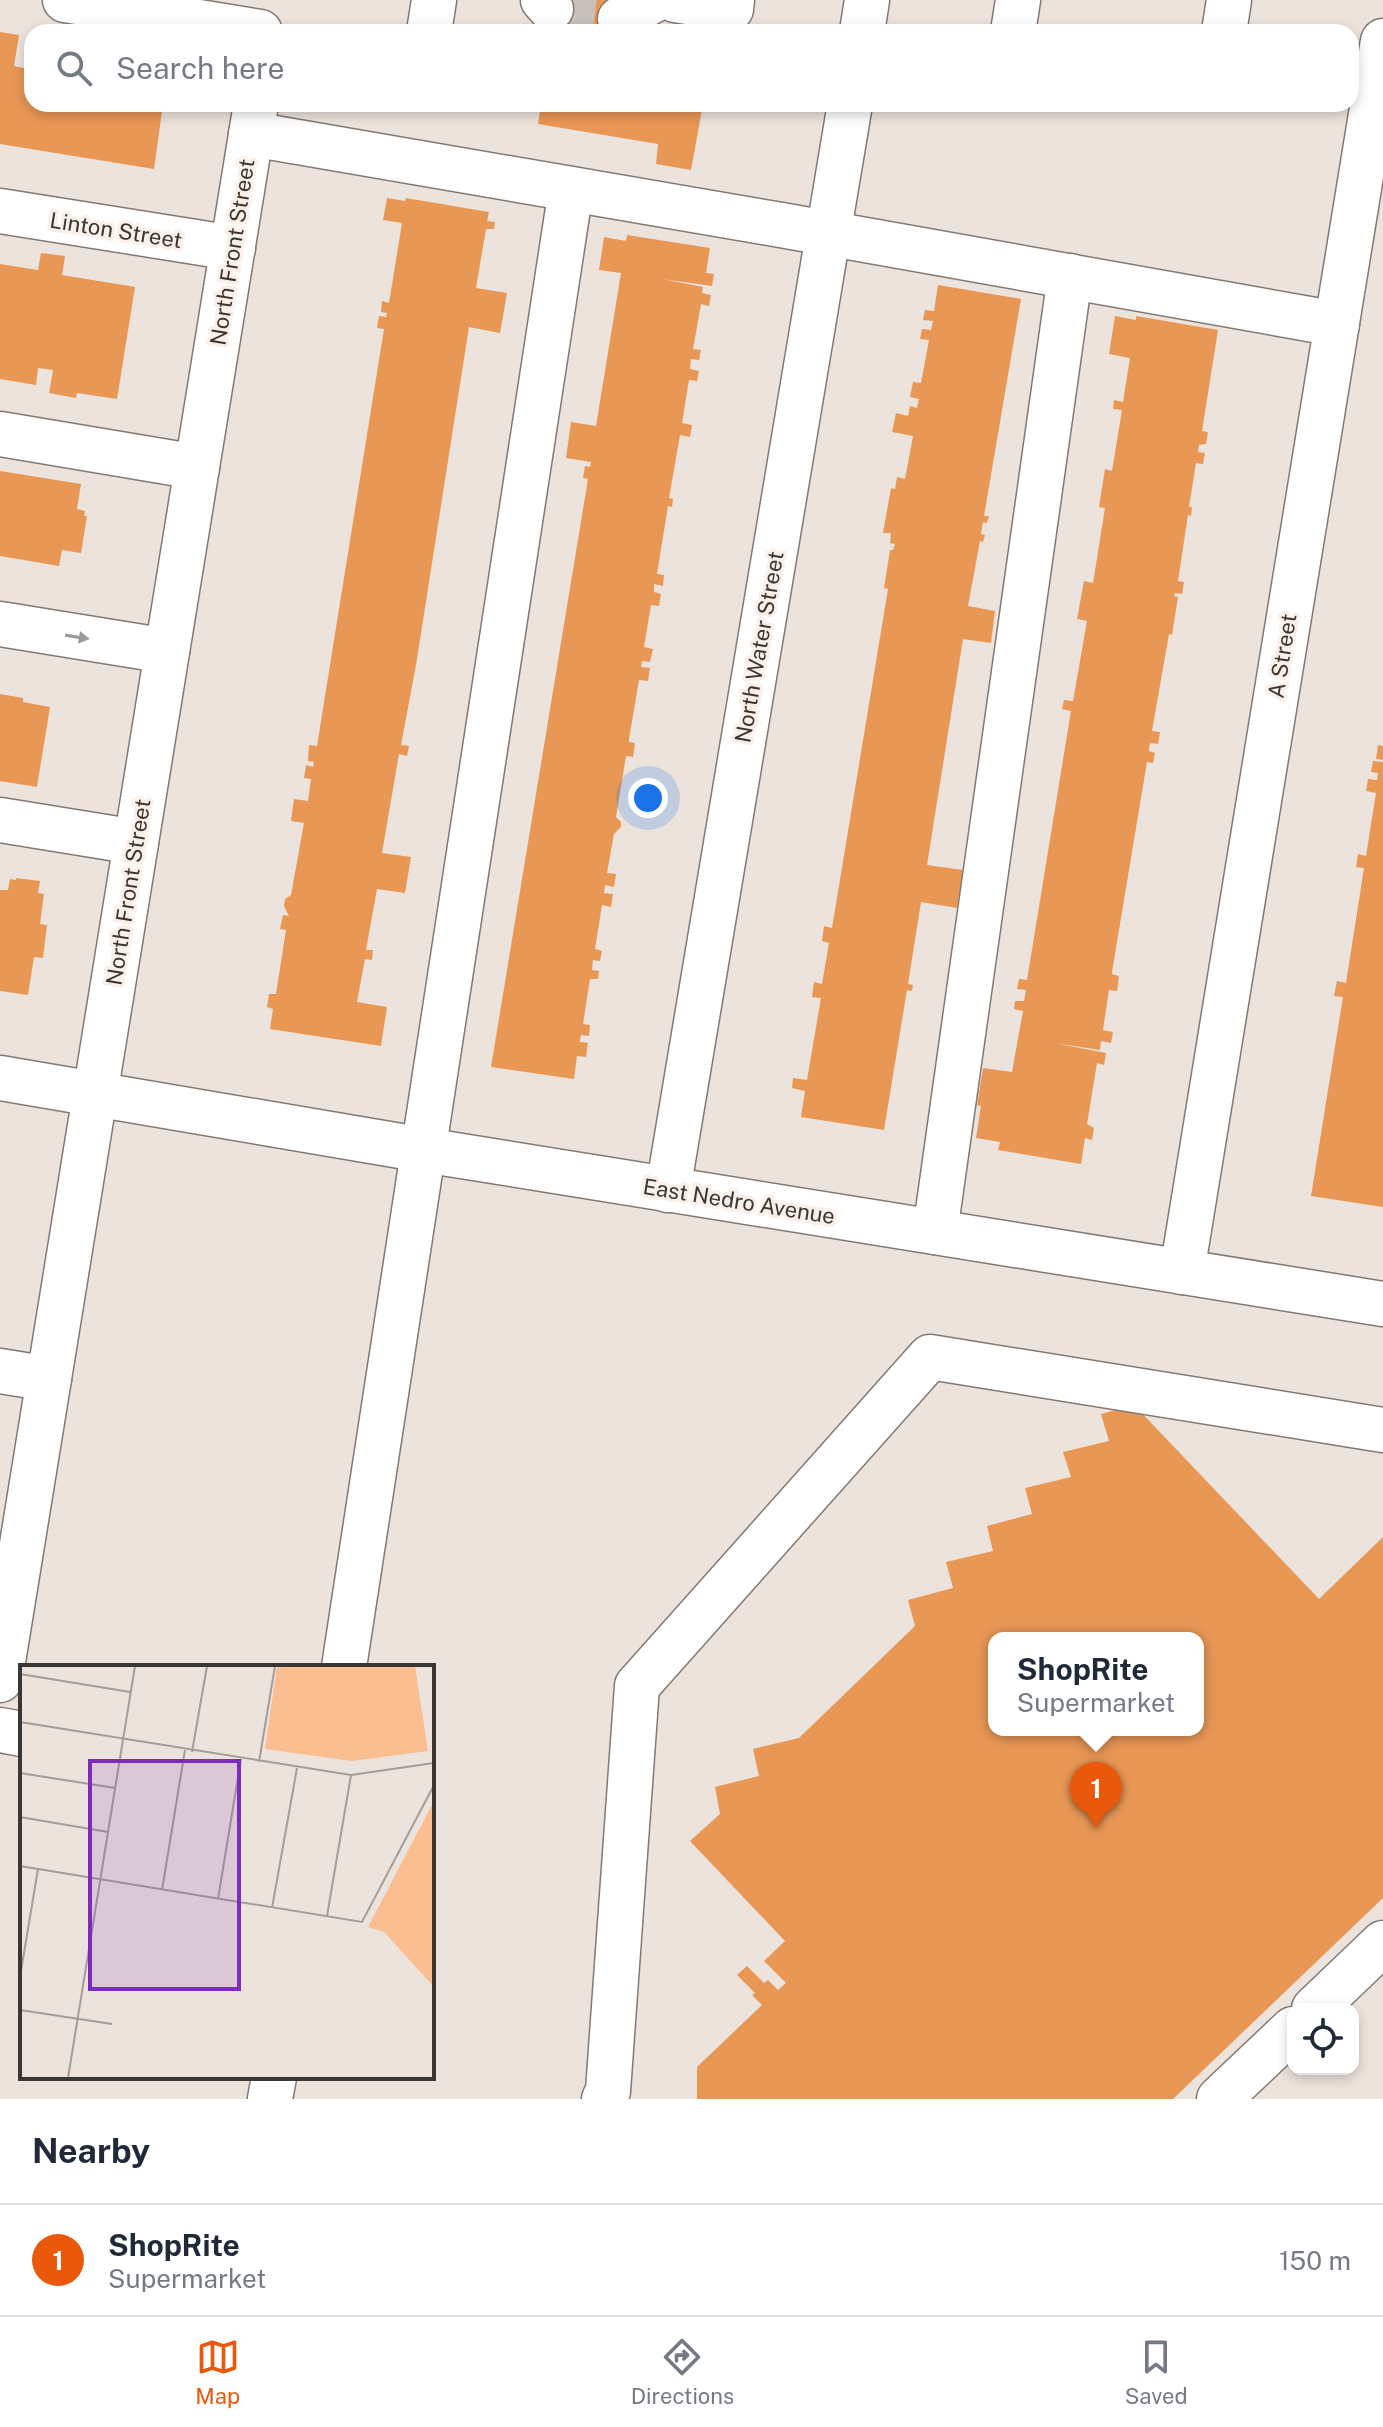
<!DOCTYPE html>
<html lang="en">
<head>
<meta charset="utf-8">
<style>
	:root { --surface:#fff; --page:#f2f2f3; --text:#1f2937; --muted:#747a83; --line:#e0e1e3; --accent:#ea580c }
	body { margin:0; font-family:"Public Sans",sans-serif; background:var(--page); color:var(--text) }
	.controls { position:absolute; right:24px; bottom:24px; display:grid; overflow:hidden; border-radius:16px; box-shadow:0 4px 12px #0003 }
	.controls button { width:72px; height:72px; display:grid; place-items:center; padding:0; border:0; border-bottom:2px solid var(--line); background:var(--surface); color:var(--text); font:40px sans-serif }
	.you { position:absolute; left:648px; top:798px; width:28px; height:28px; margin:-20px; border:6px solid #fff; border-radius:50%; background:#1a73e8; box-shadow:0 0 0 12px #1a73e833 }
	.badge { display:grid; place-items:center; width:52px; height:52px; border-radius:50%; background:var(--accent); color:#fff; font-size:26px; font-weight:700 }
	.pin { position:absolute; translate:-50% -66px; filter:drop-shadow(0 2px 4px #0008) }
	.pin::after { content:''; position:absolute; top:42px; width:28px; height:24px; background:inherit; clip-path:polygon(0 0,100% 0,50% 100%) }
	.popup { position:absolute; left:988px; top:1632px; width:216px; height:104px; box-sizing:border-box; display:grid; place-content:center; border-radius:16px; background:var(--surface); filter:drop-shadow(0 2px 6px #0005); font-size:26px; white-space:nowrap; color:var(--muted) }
	.popup b { font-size:30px; color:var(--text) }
	.popup::after { content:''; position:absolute; left:50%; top:100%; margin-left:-16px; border:16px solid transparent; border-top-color:var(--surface) }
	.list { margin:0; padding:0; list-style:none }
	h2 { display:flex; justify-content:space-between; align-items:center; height:104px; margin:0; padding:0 32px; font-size:34px }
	h2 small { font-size:26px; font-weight:400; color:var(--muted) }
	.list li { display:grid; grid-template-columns:52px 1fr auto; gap:24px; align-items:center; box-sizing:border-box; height:112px; padding:0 32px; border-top:2px solid var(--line) }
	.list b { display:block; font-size:30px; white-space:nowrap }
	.list p { margin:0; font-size:26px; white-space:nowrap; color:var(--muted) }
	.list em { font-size:26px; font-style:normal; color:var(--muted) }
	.icon { flex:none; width:44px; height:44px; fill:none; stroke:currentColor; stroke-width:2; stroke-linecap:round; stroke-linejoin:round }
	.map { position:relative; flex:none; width:1383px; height:2099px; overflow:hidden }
	.search { position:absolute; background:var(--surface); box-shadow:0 4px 12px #0003; left:24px; right:24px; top:24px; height:88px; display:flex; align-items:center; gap:20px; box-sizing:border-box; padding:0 28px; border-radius:24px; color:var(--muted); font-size:30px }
	.sheet { height:216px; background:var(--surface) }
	nav { display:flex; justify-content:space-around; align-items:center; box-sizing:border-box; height:112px; border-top:2px solid var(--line); background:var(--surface); font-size:22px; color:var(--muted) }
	nav a { display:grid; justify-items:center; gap:4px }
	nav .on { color:var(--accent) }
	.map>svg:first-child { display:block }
</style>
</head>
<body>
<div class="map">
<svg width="1383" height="2099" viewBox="0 0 1383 2099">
	<rect width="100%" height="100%" fill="#ece3dc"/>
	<g fill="#e99755" fill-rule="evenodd">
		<path d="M 552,0 L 625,0 L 617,32 L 550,32 Z"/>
		<path d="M 0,32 L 19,35 L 14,66 L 29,69 L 32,62 L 32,104 L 163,104 L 154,169 L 0,144 Z"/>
		<path d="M 541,104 L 703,104 L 691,170 L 656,164 L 658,144 L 538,124 Z"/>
		<path d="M 387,198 L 405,201 L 406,198 L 489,212 L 487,221 L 495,222 L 494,229 L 486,229 L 476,288 L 507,293 L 500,333 L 469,327 L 416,665 L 401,745 L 409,746 L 407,756 L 399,754 L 382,853 L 411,857 L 405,893 L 377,889 L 366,950 L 373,950 L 372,960 L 365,959 L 357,1002 L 387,1007 L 381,1046 L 270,1029 L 273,1009 L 267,1007 L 269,994 L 276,994 L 286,930 L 280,929 L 283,915 L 289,916 L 284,906 L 285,899 L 291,895 L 304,823 L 291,821 L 294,799 L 308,801 L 311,779 L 304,778 L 306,765 L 313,767 L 314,762 L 308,761 L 309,745 L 317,746 L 384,329 L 377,328 L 379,316 L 386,317 L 387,313 L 381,312 L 382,301 L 389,303 L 402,223 L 383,220 Z"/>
		<path d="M 627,235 L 710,248 L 706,273 L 714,274 L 712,286 L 662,279 L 703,287 L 702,293 L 711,295 L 709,306 L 701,304 L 693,349 L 701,350 L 699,360 L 691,359 L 690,369 L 699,371 L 697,381 L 689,380 L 682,423 L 692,425 L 690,437 L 680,435 L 669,498 L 673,499 L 672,507 L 668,506 L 657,574 L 664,575 L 663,586 L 654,584 L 654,592 L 661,594 L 659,606 L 651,605 L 644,647 L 653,649 L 650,662 L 642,661 L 641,667 L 650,668 L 648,681 L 639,680 L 629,739 L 629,742 L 635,743 L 633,757 L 626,756 L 616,817 L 621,822 L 621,827 L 614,834 L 607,873 L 616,874 L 614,887 L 605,885 L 604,893 L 613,894 L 611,907 L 602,905 L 595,949 L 602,951 L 600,961 L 593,960 L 592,970 L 599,971 L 598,979 L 590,979 L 583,1024 L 590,1025 L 589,1036 L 581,1035 L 580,1040 L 580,1042 L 588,1043 L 586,1057 L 577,1056 L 574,1079 L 491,1067 L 588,479 L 583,478 L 585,466 L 590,467 L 591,462 L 566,458 L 571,422 L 596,426 L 621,273 L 599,270 L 604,237 L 626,241 Z"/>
		<path d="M 41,253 L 65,256 L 62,275 L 135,287 L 117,399 L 77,393 L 76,398 L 49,393 L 53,370 L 38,368 L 36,385 L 0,379 L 0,264 L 38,270 Z"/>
		<path d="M 938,285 L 1021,299 L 984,516 L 989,516 L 987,523 L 983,522 L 981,534 L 985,535 L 983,542 L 980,541 L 968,606 L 995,611 L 991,643 L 963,639 L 927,865 L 963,870 L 957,908 L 921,902 L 908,984 L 913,985 L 912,991 L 907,990 L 884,1130 L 801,1117 L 805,1091 L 792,1088 L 793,1078 L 807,1080 L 821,998 L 812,997 L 814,982 L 822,984 L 829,943 L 822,941 L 824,926 L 832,928 L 888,589 L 884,588 L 890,550 L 893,550 L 895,544 L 890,543 L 891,533 L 883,533 L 891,488 L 895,489 L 897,477 L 905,479 L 913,436 L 892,432 L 896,413 L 908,416 L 910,406 L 917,408 L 919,399 L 910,397 L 913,382 L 921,383 L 929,340 L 920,339 L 922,329 L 931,330 L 933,321 L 923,320 L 925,310 L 934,311 Z"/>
		<path d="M 1115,316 L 1136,320 L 1136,316 L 1218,330 L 1202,431 L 1208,432 L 1206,444 L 1199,445 L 1198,452 L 1205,453 L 1203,464 L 1196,463 L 1189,507 L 1192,507 L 1191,516 L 1188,515 L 1178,581 L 1184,582 L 1182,594 L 1175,593 L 1174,596 L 1178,597 L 1172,635 L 1169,634 L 1152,731 L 1160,732 L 1158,744 L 1150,743 L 1149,749 L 1149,751 L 1155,753 L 1153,763 L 1147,762 L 1112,972 L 1112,974 L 1119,976 L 1117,991 L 1109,990 L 1103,1030 L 1113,1032 L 1111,1043 L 1101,1041 L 1100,1050 L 1054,1043 L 1106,1053 L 1104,1065 L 1097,1063 L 1087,1124 L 1094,1128 L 1092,1140 L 1085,1138 L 1081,1164 L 998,1150 L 1000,1142 L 976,1138 L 981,1106 L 977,1105 L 983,1068 L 1012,1072 L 1023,1011 L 1014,1009 L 1015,1001 L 1024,1001 L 1026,990 L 1017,989 L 1019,979 L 1027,980 L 1071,711 L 1062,709 L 1064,700 L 1073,701 L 1087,621 L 1077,619 L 1084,581 L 1093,583 L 1105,508 L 1099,507 L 1105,469 L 1112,471 L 1122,410 L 1113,409 L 1114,400 L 1123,402 L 1130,358 L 1109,354 Z"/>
		<path d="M 0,471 L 81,484 L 77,509 L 85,511 L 84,516 L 87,516 L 81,553 L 62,550 L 59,566 L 0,556 Z"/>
		<path d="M 0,694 L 23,698 L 23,702 L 50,707 L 37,787 L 0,781 Z"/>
		<path d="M 1378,745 L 1383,746 L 1383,760 L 1376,759 Z"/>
		<path d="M 1373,761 L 1383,762 L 1383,1207 L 1311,1196 L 1343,997 L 1334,996 L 1337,981 L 1346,983 L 1364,868 L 1356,867 L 1358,854 L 1366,856 L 1376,793 L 1366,791 L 1368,779 L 1377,780 L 1378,773 L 1371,772 Z"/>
		<path d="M 16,878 L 40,881 L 38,893 L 44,894 L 40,924 L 47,925 L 43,958 L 34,957 L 28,995 L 0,991 L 0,890 L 8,890 L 10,879 L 16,880 Z"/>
		<path d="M 1134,1405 L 1319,1599 L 1383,1537 L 1383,1898 L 1173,2099 L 697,2099 L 697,2067 L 762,2005 L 752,1995 L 755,1993 L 737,1975 L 747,1966 L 764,1983 L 768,1980 L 778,1990 L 786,1983 L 764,1961 L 785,1941 L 690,1841 L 720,1814 L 715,1787 L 759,1776 L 753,1749 L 799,1738 L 915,1626 L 908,1600 L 953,1588 L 946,1562 L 993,1551 L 987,1526 L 1032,1514 L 1025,1488 L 1071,1477 L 1063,1452 L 1109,1441 L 1101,1414 ZM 994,1638 L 1198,1638 L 1198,1730 L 994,1730 Z"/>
	</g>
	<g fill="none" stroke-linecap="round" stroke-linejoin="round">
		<path stroke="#c8c0ba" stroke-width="44" stroke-dasharray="44 22" stroke-linecap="butt" d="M 551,9 L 620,19"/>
		<g stroke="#827973" stroke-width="47">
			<g id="minor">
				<path d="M 65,0 L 260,32"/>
				<path d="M 543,0 L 551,9"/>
				<path d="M 675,0 L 731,9 L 732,0"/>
				<path d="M 620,19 L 654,0"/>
				<path d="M 429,32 L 434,0"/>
				<path d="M 862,32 L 867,0"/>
				<path d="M 1013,32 L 1018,0"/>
				<path d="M 1224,32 L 1229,0"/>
				<path d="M 251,134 L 781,225 L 1337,324"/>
				<path d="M 0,211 L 233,248"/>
				<path d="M 0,434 L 197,467"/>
				<path d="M 0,624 L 167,651"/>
				<path d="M 0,820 L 136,842"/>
				<path d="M 0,1078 L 424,1150 L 1383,1304"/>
				<path d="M 668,1190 L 850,104"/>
				<path d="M 935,1232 L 1070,276"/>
				<path d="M 1182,1272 L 1383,41"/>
				<path d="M 0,1371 L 49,1379"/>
				<path d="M 344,1667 L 571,189"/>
				<path d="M 0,1680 L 256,104"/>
				<path d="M 0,1730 L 22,1734"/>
				<path d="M 1314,2009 L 1383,1943"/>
				<path d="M 270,2099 L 274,2077"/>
				<path d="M 604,2099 L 608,2091 L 637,1686 L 930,1357 L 1383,1430"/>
				<path d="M 1219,2099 L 1293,2029"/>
			</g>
		</g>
		<use href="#minor" stroke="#fff" stroke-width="44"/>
	</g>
	<defs><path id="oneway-solid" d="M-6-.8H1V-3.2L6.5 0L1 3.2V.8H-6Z" transform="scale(2)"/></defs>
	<use fill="#9c9a99" href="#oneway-solid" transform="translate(77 637) rotate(9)"/>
	<g text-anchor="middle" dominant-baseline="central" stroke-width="7" stroke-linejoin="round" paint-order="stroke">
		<g font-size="22" fill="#393633" stroke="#faf0e9">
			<text transform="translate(116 230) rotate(9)">Linton Street</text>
			<text transform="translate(232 252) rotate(-81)">North Front Street</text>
			<text transform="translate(759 647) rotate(-80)">North Water Street</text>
			<text transform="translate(1282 656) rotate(-81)">A Street</text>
			<text transform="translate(128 892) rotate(-81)">North Front Street</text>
			<text transform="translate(739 1201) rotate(9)">East Nedro Avenue</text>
		</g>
	</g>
	<g transform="translate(20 1665)">
		<rect width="414" height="414" fill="#ece3dc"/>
		<path d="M 257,1 L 395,1 L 408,86 L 332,96 L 245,84 ZM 414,136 L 414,322 L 364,267 L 348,262 Z" fill="#fbbe90"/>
		<path fill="none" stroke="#a49e98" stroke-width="2" d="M 0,9 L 110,27M 0,57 L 331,110 L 414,98M 172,87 L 187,1M 239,97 L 255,1M 0,108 L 95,123M 0,152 L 88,167M 0,201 L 342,257 L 414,120M 142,225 L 165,85M 198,234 L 221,94M 252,243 L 277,103M 307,251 L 331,110M 0,312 L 18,204M 0,345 L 92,359M 48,413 L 115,1"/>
		<path fill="#7b2cbf" fill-opacity="0.15" stroke="#7b2cbf" stroke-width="4" d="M 70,96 L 219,96 L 219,324 L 70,324 Z"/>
		<rect width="414" height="414" fill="none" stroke="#393633" stroke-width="4"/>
	</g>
</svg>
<div class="controls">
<button><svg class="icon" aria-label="locate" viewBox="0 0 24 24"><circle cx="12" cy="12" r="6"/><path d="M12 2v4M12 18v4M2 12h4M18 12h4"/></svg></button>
</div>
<div class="you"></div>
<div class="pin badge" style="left:1096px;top:1828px">1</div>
<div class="popup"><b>ShopRite</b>Supermarket</div>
<div class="search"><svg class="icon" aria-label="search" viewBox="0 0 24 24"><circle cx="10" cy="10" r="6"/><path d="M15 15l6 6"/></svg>Search here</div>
</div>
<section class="sheet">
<h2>Nearby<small></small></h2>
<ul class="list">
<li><span class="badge">1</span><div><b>ShopRite</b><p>Supermarket</p></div><em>150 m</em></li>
</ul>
</section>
<nav>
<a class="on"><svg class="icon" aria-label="map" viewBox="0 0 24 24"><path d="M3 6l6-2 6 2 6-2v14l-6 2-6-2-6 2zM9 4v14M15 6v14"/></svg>Map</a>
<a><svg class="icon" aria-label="directions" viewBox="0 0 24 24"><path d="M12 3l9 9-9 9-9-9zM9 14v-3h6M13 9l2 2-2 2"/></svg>Directions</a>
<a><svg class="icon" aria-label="saved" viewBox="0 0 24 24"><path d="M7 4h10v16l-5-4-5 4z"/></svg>Saved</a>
</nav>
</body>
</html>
